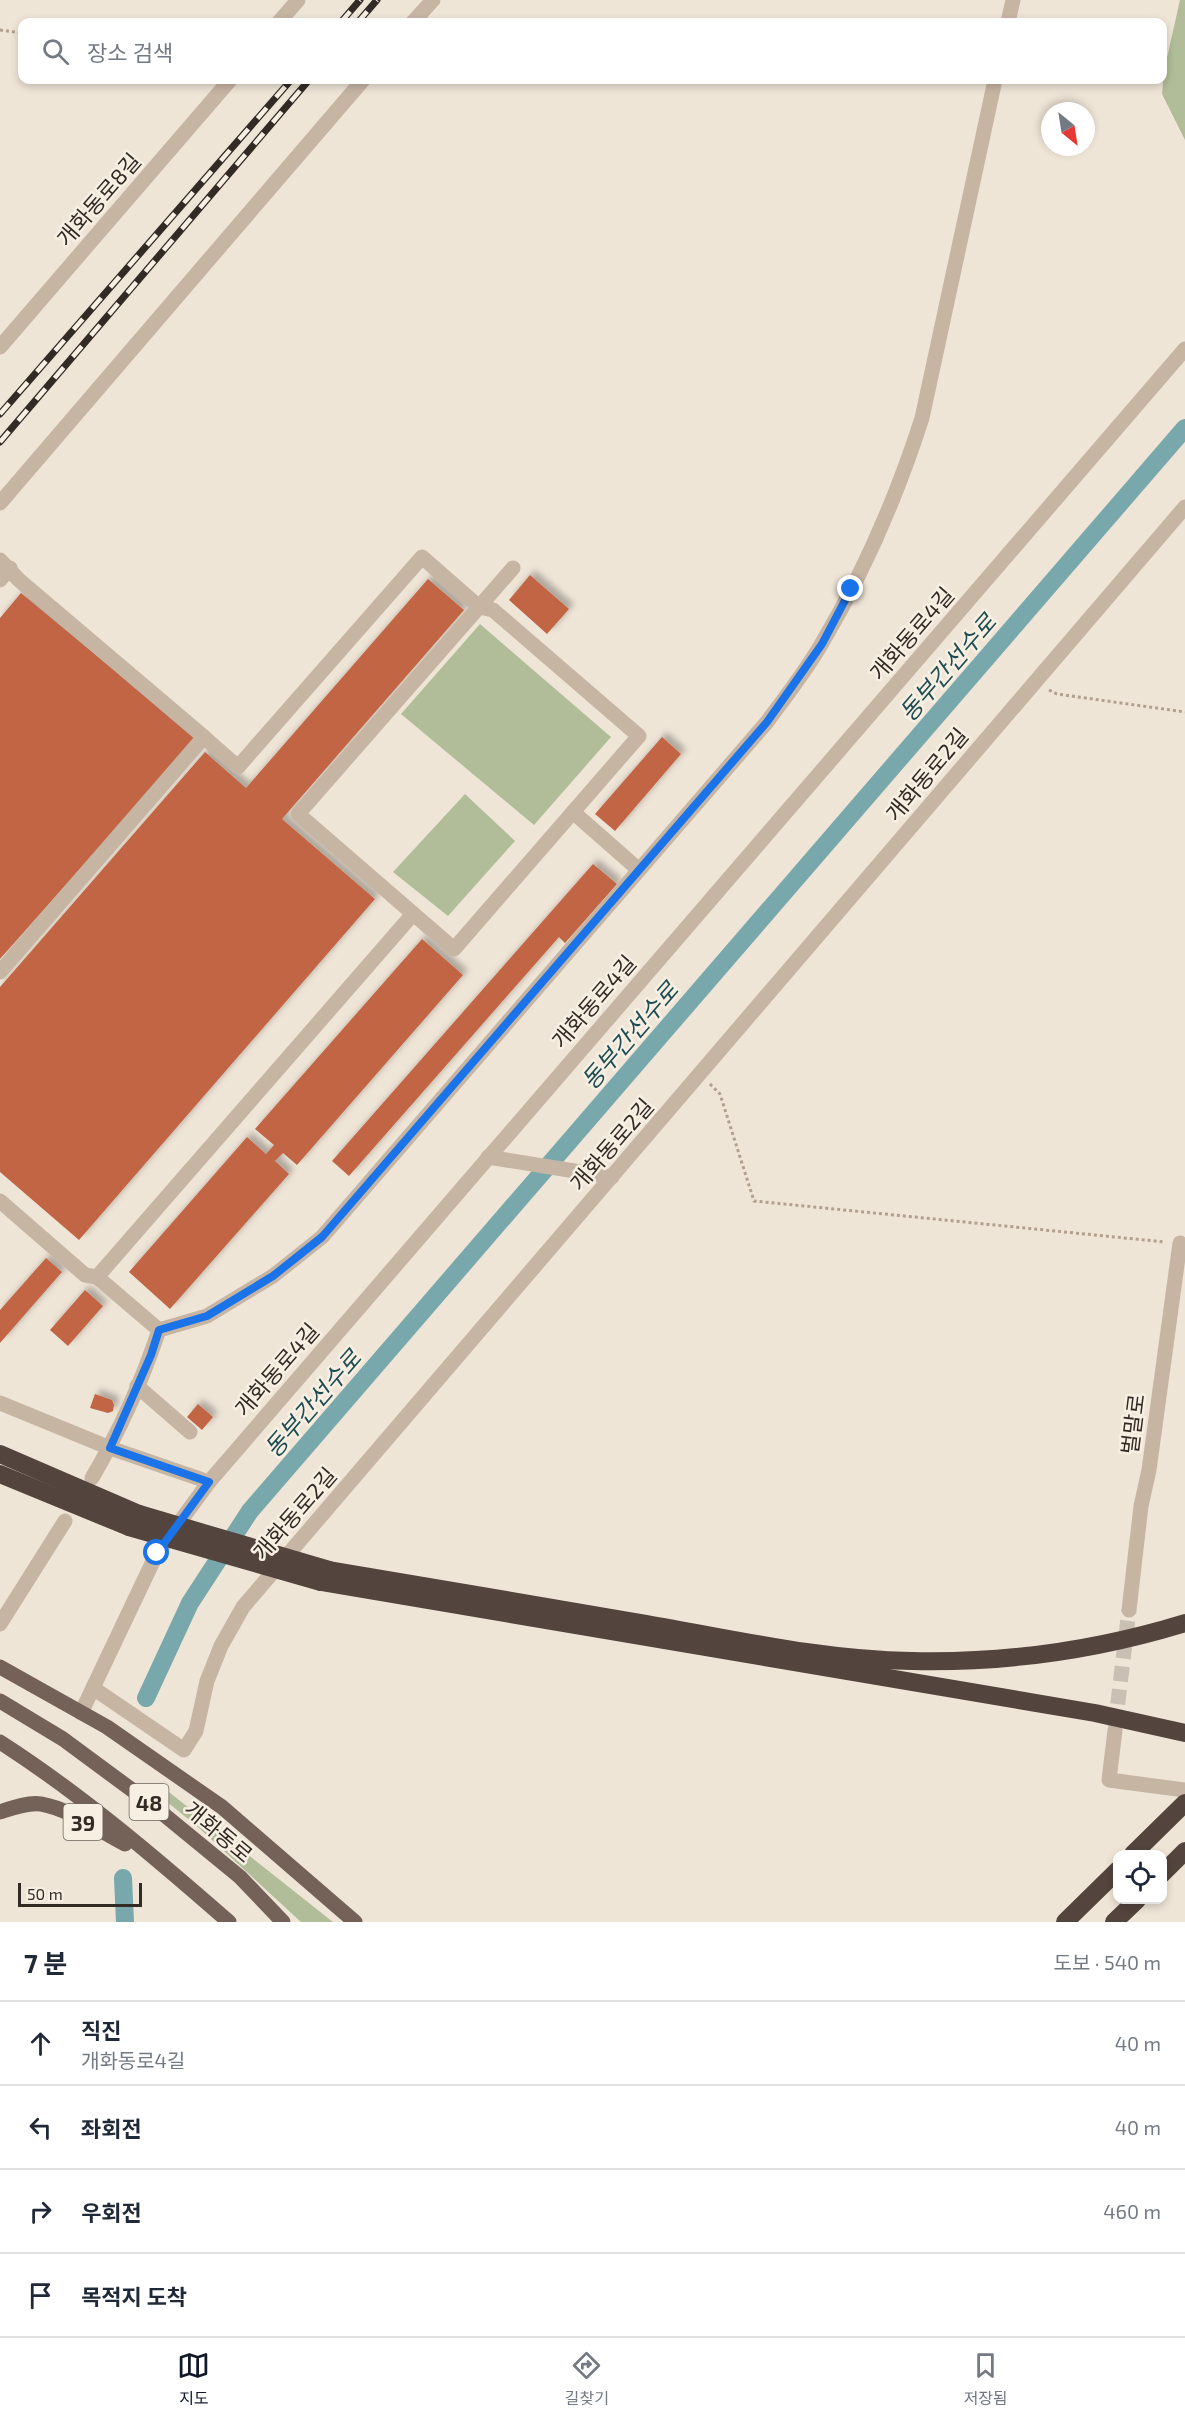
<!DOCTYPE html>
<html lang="ko">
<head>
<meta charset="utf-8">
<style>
	:root { --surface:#fff; --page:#f2f2f3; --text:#1f2937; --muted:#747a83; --line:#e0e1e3; --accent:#111827 }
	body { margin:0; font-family:"Exo 2","Noto Sans KR",sans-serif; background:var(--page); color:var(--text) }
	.controls { position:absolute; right:18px; bottom:18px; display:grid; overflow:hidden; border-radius:12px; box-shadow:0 3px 9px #0003 }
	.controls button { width:54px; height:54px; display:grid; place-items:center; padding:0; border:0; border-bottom:2px solid var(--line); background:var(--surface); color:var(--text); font:30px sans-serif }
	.compass { position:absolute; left:1041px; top:102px; width:54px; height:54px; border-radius:50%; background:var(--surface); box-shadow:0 3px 9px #0003; rotate:150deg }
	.scale { position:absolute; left:18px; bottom:15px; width:124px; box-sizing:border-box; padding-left:6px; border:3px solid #322a25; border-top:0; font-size:16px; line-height:21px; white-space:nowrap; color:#322a25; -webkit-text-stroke:4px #f8efe3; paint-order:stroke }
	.stop { position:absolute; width:18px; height:18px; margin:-14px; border:4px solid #1a73e8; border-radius:50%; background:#fff }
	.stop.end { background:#1a73e8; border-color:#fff; box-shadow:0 2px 6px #0008 }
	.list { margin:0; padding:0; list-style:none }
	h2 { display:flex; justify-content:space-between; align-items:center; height:78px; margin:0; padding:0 24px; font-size:26px }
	h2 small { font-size:20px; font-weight:400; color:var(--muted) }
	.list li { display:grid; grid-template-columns:39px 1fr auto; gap:18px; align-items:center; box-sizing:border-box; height:84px; padding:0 24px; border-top:2px solid var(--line) }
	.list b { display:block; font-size:22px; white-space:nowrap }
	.list p { margin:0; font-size:20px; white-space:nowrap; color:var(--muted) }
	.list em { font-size:20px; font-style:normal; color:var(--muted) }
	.icon { flex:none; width:33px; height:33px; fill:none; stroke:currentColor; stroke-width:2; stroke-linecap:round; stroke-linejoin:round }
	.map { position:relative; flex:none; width:1185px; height:1922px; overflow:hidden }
	.search { position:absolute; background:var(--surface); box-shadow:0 3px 9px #0003; left:18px; right:18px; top:18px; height:66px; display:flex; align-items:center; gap:15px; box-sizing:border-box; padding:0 21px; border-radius:12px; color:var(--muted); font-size:22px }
	.sheet { height:414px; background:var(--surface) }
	nav { display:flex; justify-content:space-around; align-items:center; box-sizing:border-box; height:84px; border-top:2px solid var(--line); background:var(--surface); font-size:16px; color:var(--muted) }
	nav a { display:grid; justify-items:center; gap:3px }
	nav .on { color:var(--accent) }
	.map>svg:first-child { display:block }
</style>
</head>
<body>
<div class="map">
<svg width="1185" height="1922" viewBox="0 0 1185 1922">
	<defs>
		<filter id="shadow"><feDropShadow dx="5" dy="-5" stdDeviation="3" flood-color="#0004"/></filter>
	</defs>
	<rect width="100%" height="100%" fill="#efe5d7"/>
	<g fill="#b0bd98">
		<path d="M 1180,0 L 1185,0 L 1185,140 L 1162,94 L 1164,71 Z"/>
		<path d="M 480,624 L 611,737 L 534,825 L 401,714 Z"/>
		<path d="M 465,794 L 515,841 L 448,916 L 393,872 Z"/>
		<path d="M 145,1784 L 160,1785 L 333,1922 L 301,1922 L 198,1827 Z"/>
	</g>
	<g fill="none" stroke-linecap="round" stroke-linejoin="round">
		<g stroke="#78a8ab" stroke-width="18">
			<path d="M 146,1698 L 190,1603 L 250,1511 L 1185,428"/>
			<path d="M 123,1878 L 125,1922"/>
		</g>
	</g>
	<g fill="#c16544" filter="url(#shadow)">
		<path d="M 530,575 L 569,609 L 547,634 L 509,600 Z"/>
		<path d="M 428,579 L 464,610 L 282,819 L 375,899 L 79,1240 L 0,1172 L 0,987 L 205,752 L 246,788 Z"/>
		<path d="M 21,593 L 196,738 L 0,959 L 0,618 Z"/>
		<path d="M 662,737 L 681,754 L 615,831 L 595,814 Z"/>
		<path d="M 593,864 L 617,884 L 565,943 L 559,937 L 349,1176 L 332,1161 Z"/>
		<path d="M 422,939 L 463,975 L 297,1165 L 283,1153 L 275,1161 L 289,1174 L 170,1309 L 129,1272 L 247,1137 L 266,1154 L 274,1145 L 255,1129 Z"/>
		<path d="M 46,1258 L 62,1272 L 0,1343 L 0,1310 Z"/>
		<path d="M 85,1290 L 103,1306 L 68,1346 L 50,1330 Z"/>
		<path d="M 95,1394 L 112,1400 L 114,1405 L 113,1411 L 108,1413 L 90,1408 Z"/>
		<path d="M 198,1404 L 213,1417 L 202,1430 L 187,1417 Z"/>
	</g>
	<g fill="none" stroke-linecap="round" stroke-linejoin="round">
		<path stroke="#c9c0b3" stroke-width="15" stroke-dasharray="15 8" stroke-linecap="butt" d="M 1115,1727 L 1129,1610"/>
		<g stroke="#b29f8e" stroke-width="3" stroke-dasharray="3 3" stroke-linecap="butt">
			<path d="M 0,30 L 22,33"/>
			<path d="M 1049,690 L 1057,694 L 1185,712"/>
			<path d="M 710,1084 L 720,1094 L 754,1201 L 1165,1242"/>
		</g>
		<g stroke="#c7b5a4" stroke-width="15">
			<path d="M 279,22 L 298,0"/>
			<path d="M 413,22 L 433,0"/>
			<path d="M 1008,22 L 1013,0"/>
			<path d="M 0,347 L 230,80"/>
			<path d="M 0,503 L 363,80"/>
			<path d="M 0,560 L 19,580 L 204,737"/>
			<path d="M 0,580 L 10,568"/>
			<path d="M 573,812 L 639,870"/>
			<path d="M 0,972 L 204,737 L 238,767 L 422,557 L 479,607 L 298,814 L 454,949 L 639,736 L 493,610 L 479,607 L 513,568"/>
			<path d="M 488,1157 L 612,1177"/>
			<path d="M 0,1201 L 85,1275 L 97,1277 L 159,1330 C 142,1381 119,1432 92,1478"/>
			<path d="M 97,1277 L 413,914"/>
			<path d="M 159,1330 L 207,1316 L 273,1276 L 322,1237 L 767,722 C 786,696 806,671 822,643 C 864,572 897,496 922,418 L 995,80"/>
			<path d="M 137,1386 L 190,1432"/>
			<path d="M 0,1403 L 110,1448 L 209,1482"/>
			<path d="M 1129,1610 L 1141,1506 L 1149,1470 L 1180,1243"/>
			<path d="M 0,1624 L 65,1521"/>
			<path d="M 93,1688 L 184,1750 L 196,1731 L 207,1681 L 221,1646 L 243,1607 L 1185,507"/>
			<path d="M 81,1713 L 157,1553 L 209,1482 L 1185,349"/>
			<path d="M 1115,1730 L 1109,1780 L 1185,1790"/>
		</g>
		<g stroke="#746157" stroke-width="15">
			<path d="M 0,1667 L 107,1727 L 222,1807 L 355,1922"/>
			<path d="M 0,1701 L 63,1739 L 151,1804 L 240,1877 L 283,1922"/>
			<path d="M 0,1742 C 81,1794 157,1859 229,1922"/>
			<path d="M 0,1812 C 12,1808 28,1802 41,1804 C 70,1809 99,1831 125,1844"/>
		</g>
		<g stroke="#53443d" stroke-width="18">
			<path d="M 0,1454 L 139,1514"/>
			<path d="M 0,1474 L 129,1527"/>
			<path d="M 329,1570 C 435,1588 541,1606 647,1624 C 734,1639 823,1660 912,1661 C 1004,1663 1097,1650 1185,1623"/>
			<path d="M 321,1582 L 1095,1713 L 1185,1733"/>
			<path d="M 1133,1854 L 1185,1803"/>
			<path d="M 1162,1874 L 1185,1851"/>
			<path d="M 1065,1922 L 1118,1870"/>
			<path d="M 1114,1922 L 1137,1900"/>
		</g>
		<g stroke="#322a25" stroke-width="7">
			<g id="rail">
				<path d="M 341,22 L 360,0"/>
				<path d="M 358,22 L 377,0"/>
				<path d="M 0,414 L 291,80"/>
				<path d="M 0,442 L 309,80"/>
			</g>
		</g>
		<use href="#rail" stroke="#f8efe3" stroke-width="4.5" stroke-dasharray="14" stroke-linecap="butt"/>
		<g stroke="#53443d" stroke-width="18">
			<path d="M 139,1514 L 329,1570"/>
			<path d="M 129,1527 L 321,1582"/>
		</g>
	</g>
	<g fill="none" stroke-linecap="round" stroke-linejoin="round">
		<path stroke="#1a73e8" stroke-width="8" d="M 157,1553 L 209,1482 L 110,1448 L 151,1355 L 159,1330 L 207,1316 L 273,1276 L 322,1237 L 767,722 L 822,644 L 851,589"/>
	</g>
	<g text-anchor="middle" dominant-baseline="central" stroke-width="5" stroke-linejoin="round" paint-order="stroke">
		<g fill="#f8efe3" stroke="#6d655e" stroke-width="1.5">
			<rect x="129.5" y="1784" width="39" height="36" rx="4.5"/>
			<rect x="63.5" y="1804" width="39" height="36" rx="4.5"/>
		</g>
		<g font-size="21" font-weight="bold" fill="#322a25">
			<text x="149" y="1802">48</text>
			<text x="83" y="1822">39</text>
		</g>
		<g font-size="22" fill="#322a25" stroke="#f8efe3">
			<text transform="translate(98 199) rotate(-49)">개화동로8길</text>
			<text transform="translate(911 633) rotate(-49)">개화동로4길</text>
			<text transform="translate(926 774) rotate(-50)">개화동로2길</text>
			<text transform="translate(593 1001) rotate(-49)">개화동로4길</text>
			<text transform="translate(611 1144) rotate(-49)">개화동로2길</text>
			<text transform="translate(276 1369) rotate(-49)">개화동로4길</text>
			<text transform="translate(1132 1424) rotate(-83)">벌말로</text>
			<text transform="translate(294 1513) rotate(-49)">개화동로2길</text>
			<text transform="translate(219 1831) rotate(40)">개화동로</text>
		</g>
		<g font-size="24" font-style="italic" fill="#1d4d52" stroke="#f8efe3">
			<text transform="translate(947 667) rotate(-49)">동부간선수로</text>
			<text transform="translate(629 1035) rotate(-49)">동부간선수로</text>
			<text transform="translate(312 1403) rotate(-49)">동부간선수로</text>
		</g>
	</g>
</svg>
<div class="controls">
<button><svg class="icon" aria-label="locate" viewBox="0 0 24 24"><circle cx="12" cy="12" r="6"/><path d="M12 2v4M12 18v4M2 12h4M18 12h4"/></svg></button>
</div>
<svg class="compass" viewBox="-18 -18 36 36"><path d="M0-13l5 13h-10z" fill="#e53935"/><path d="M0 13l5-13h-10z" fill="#747a83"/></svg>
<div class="scale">50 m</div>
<div class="stop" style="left:157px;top:1553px"></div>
<div class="stop end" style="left:851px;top:589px"></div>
<div class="search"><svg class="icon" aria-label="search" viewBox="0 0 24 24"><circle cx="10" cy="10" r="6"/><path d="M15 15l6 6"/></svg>장소 검색</div>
</div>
<section class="sheet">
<h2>7 분<small>도보 · 540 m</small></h2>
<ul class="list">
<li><svg class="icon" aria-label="ahead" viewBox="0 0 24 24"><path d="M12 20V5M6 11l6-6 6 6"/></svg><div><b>직진</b><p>개화동로4길</p></div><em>40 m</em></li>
<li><svg class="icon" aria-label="left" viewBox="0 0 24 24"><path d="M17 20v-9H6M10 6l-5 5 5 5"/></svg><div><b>좌회전</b></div><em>40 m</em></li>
<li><svg class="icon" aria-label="right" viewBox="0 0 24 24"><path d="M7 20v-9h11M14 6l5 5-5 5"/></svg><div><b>우회전</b></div><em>460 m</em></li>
<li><svg class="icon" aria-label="arrive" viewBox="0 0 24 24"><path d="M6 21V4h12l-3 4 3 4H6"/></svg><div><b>목적지 도착</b></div></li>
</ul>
</section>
<nav>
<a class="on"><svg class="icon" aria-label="map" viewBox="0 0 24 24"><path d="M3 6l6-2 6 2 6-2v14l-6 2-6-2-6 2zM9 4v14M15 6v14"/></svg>지도</a>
<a><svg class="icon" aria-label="directions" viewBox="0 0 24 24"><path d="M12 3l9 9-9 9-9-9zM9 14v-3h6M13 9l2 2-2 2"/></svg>길찾기</a>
<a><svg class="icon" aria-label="saved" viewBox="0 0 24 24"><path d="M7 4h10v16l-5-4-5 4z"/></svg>저장됨</a>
</nav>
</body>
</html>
